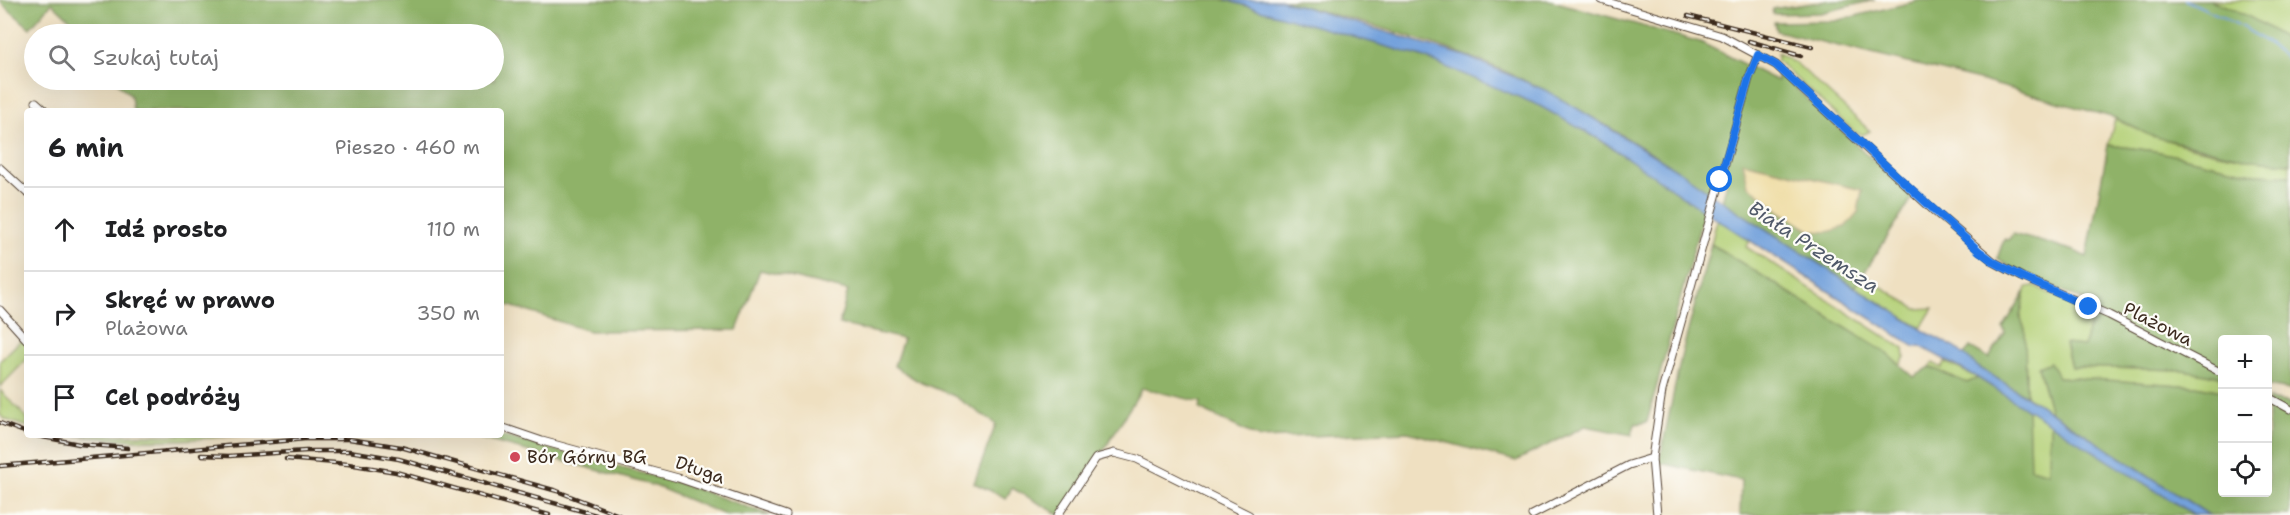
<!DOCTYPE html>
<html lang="pl">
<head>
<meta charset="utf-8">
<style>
	:root { --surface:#fff; --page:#f2f2f2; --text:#202124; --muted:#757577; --line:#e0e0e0 }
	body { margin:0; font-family:"Shantell Sans",sans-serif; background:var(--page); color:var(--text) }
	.controls { position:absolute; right:18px; bottom:18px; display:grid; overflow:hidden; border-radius:6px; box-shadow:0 6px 24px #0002 }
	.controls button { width:54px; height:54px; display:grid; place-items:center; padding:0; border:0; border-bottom:2px solid var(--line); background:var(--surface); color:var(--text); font:30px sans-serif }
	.stop { position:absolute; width:18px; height:18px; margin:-14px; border:4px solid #1a73e8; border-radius:50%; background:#fff }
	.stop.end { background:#1a73e8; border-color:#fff; box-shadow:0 2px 6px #0008 }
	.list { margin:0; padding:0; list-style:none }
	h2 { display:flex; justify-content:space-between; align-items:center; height:78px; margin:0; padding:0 24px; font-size:26px }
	h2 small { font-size:20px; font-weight:400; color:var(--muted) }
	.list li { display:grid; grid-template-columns:39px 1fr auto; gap:18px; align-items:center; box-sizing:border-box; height:84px; padding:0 24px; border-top:2px solid var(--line) }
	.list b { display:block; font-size:22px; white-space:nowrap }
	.list p { margin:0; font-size:20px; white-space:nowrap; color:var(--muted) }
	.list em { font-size:20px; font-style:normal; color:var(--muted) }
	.icon { flex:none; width:33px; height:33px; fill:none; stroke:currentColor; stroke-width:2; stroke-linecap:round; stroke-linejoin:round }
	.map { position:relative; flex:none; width:2290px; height:515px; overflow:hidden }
	.search { position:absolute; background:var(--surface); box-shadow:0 6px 24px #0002; left:24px; top:24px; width:480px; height:66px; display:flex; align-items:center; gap:15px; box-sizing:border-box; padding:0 21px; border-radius:33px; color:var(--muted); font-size:22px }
	.panel { position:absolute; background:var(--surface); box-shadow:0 6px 24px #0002; left:24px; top:108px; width:480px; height:330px; border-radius:6px }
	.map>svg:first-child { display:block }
</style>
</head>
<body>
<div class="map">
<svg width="2290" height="515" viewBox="0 0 2290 515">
	<rect width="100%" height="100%" fill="#fdfcf7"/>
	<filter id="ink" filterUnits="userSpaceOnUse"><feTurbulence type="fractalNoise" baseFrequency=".0167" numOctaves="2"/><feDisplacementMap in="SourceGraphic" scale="12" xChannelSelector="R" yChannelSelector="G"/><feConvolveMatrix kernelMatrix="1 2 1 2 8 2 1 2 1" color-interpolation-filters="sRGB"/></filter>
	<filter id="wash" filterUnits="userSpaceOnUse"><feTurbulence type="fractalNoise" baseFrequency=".008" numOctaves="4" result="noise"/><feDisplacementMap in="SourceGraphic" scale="24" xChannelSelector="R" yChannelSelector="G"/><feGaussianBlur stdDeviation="1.35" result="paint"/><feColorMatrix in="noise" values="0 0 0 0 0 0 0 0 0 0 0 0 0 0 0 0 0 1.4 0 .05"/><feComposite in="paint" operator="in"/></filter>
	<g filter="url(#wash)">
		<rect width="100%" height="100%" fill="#efe0c1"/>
		<g fill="#b4d077" stroke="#787d4a" stroke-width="1.5">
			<path d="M 2210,0 L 2290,0 L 2288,11 L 2290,12 L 2290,26 L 2286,25 L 2290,28 L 2290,43 Z"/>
			<path d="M 1777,53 L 1798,65 L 1870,131 L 1862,135 L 1855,132 L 1777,61 Z"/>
			<path d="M 2115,119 C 2168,146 2231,158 2290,163 L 2290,176 L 2257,174 L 2155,151 L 2108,145 Z"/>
			<path d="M 1717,219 L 1750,241 L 1746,247 L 1904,349 L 1905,357 L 1900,365 L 1888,354 L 1711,244 Z"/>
			<path d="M 1863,275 L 1916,309 L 1933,308 L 1921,328 L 1855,287 Z"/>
			<path d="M 2034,286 L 2093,313 L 2084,346 L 2065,344 L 2071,367 L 2184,370 L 2222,377 L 2222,391 L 2196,386 L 2057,377 L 2038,367 L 2051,412 L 2026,396 L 2025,329 L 2020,317 L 2027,287 Z"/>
			<path d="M 22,339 L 27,342 L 27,359 L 0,387 L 0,361 Z"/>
			<path d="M 1945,362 L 1978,378 L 1967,383 L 1930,367 L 1933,363 L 1942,368 Z"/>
			<path d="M 0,390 L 27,418 L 27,427 L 4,419 L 0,415 Z"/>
			<path d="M 2028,409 L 2050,423 L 2049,473 L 2029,468 Z"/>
			<path d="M 72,435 L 239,435 C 184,442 127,442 72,435 Z"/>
		</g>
		<g fill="#8fb268" stroke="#656e43" stroke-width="1.5" fill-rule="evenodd">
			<path d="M 0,0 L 1226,0 C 1331,31 1442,55 1540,106 C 1598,135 1651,174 1704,211 L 1647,422 L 1635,424 L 1632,435 L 1585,426 L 1516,461 L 1408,432 L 1260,438 L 1200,409 L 1201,402 L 1142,388 L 1064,515 L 1060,515 L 1012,488 L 1006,498 L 974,483 L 996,424 L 954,396 L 918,381 L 894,366 L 903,339 L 839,324 L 848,291 L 760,270 L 737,330 L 589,331 L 501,303 L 501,111 L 133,111 L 131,96 L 115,80 L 494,80 L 494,34 L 86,34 L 52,3 L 30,28 L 0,2 Z"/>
			<path d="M 1281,0 L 1549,0 L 1700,42 L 1777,81 L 1777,71 L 1913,197 L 1855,287 L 1722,201 L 1727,182 L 1713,179 L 1709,192 C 1644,147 1575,103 1502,70 C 1432,39 1355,21 1281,0 ZM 1743,162 L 1862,190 L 1858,212 Z"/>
			<path d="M 1833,0 L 1875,0 L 1820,13 L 1773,14 L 1772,9 Z"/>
			<path d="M 1921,0 L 2210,0 C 2238,10 2267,25 2290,43 L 2290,163 L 2253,160 L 2151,136 L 2115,118 L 1979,80 L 1776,31 L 1774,22 L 1835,21 Z"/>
			<path d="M 2108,145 L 2155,151 L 2257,174 L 2290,176 L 2290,390 L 2268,386 L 2268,340 L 2222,340 L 2222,377 L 2184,370 L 2071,367 L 2065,344 L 2084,346 L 2095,305 L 2017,271 L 1997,259 L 2004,239 L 2008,240 L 2013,234 L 2072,250 L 2087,257 Z"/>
			<path d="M 1711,244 L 1888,354 L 1914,377 L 1930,367 L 1967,383 L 1978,378 L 2028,409 L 2030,468 L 2049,473 L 2050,423 L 2194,515 L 1740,515 L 1741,480 L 1659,463 L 1681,357 Z"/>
			<path d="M 2025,292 L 2020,317 L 2025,329 L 2026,396 L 1978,367 L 1964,355 L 1970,347 L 1989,358 L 2005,333 L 2003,328 Z"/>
			<path d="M 2050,362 L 2058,377 L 2196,386 L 2222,391 L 2222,492 L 2268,492 L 2268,399 L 2290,403 L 2290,515 L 2209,515 L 2051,412 L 2038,367 Z"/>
			<path d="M 482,435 L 498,435 L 679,483 L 770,515 L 725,515 L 655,486 L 479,438 Z"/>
		</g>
		<path fill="#eeda9e" stroke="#94825e" stroke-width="1.5" d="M 1743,162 L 1862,190 L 1858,212 L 1845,227 L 1828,232 L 1811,231 L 1781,212 L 1748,185 Z"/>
		<path fill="#73a1db" stroke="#57667c" stroke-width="1.5" d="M 1226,0 L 1281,0 L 1465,56 L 1545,90 L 1578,109 L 1679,171 L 1722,201 L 1855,287 L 1926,332 L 1956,348 L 1978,367 L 2051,412 L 2209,515 L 2194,515 L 1978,378 L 1920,346 L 1915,347 L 1704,211 L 1604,142 L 1538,105 L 1422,57 Z"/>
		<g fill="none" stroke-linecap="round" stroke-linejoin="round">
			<path stroke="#73a1db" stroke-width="2" d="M 2185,0 C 2221,16 2262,33 2290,62"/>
		</g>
	</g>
	<g filter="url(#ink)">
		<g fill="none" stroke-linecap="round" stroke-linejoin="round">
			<g stroke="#564536" stroke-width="9">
				<g id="minor">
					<path d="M 1601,0 L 1722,36 L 1776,65 L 1933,210 L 1994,262 L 2022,277 L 2109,315 L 2222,373"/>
					<path d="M 36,102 L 46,111"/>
					<path d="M 0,168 L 27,193"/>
					<path d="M 0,310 L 27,340"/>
					<path d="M 2268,397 L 2290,409"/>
					<path d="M 501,427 L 542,441 L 678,478 L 786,515"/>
					<path d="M 1058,515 L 1096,458 L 1114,453 L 1137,459 L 1249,515"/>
					<path d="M 1532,515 L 1629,465 L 1652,458"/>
					<path d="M 1657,515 L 1652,458 L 1662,391 L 1749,78 L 1758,55"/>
				</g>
			</g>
			<use href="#minor" stroke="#fff" stroke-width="7"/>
			<g stroke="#3b2a1e" stroke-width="4.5">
				<g id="rail">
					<path d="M 1688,16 L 1812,47"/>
					<path d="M 1749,41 L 1801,56"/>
					<path d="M 0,423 L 27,433"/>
					<path d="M 33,435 L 79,444 L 128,448"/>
					<path d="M 201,455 L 229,456 L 306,451 L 349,451 L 399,459 L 596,515"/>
					<path d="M 286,459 L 348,464 L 396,472 L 549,515"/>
					<path d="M 0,466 L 305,439 L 349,439 L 401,447 L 557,491 L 619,515"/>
				</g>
			</g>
			<use href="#rail" stroke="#fdfcf7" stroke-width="2" stroke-dasharray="7" stroke-linecap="butt"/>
		</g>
	</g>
	<g fill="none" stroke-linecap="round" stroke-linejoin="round" filter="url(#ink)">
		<path stroke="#1a73e8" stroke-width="8" d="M 1720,180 L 1749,78 L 1758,55 L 1776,65 L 1979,251 L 1994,262 L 2022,277 L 2089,307"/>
	</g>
	<circle fill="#d1495b" stroke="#fdfcf7" stroke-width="2" cx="515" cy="457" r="6"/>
	<g text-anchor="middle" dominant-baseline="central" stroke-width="4.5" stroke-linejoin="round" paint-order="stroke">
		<g font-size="18" fill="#3b2a1e" stroke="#fdfcf7">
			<text transform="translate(2158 324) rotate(27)">Plażowa</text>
			<text transform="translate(700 470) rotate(19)">Długa</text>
		</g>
		<g font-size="18" fill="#3b2a1e" stroke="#fdfcf7" text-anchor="start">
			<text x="527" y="457">Bór Górny BG</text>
		</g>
		<g font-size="20" font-style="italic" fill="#515a6a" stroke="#fdfcf7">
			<text transform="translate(1814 247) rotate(33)">Biała Przemsza</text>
		</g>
	</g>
</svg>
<div class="controls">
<button>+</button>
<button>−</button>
<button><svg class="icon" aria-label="locate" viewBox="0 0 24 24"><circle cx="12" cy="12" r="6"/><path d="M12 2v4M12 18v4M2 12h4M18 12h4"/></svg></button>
</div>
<div class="stop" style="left:1720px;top:180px"></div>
<div class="stop end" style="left:2089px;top:307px"></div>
<div class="search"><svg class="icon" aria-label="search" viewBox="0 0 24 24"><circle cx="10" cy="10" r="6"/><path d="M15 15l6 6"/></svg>Szukaj tutaj</div>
<section class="panel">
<h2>6 min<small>Pieszo · 460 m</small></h2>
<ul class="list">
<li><svg class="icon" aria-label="ahead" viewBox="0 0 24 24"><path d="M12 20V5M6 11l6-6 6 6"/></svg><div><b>Idź prosto</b></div><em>110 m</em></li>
<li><svg class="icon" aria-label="right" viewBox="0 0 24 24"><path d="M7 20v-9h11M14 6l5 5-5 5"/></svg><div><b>Skręć w prawo</b><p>Plażowa</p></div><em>350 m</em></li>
<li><svg class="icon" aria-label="arrive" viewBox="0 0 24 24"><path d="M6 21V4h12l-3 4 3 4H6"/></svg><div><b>Cel podróży</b></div></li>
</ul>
</section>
</div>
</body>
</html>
